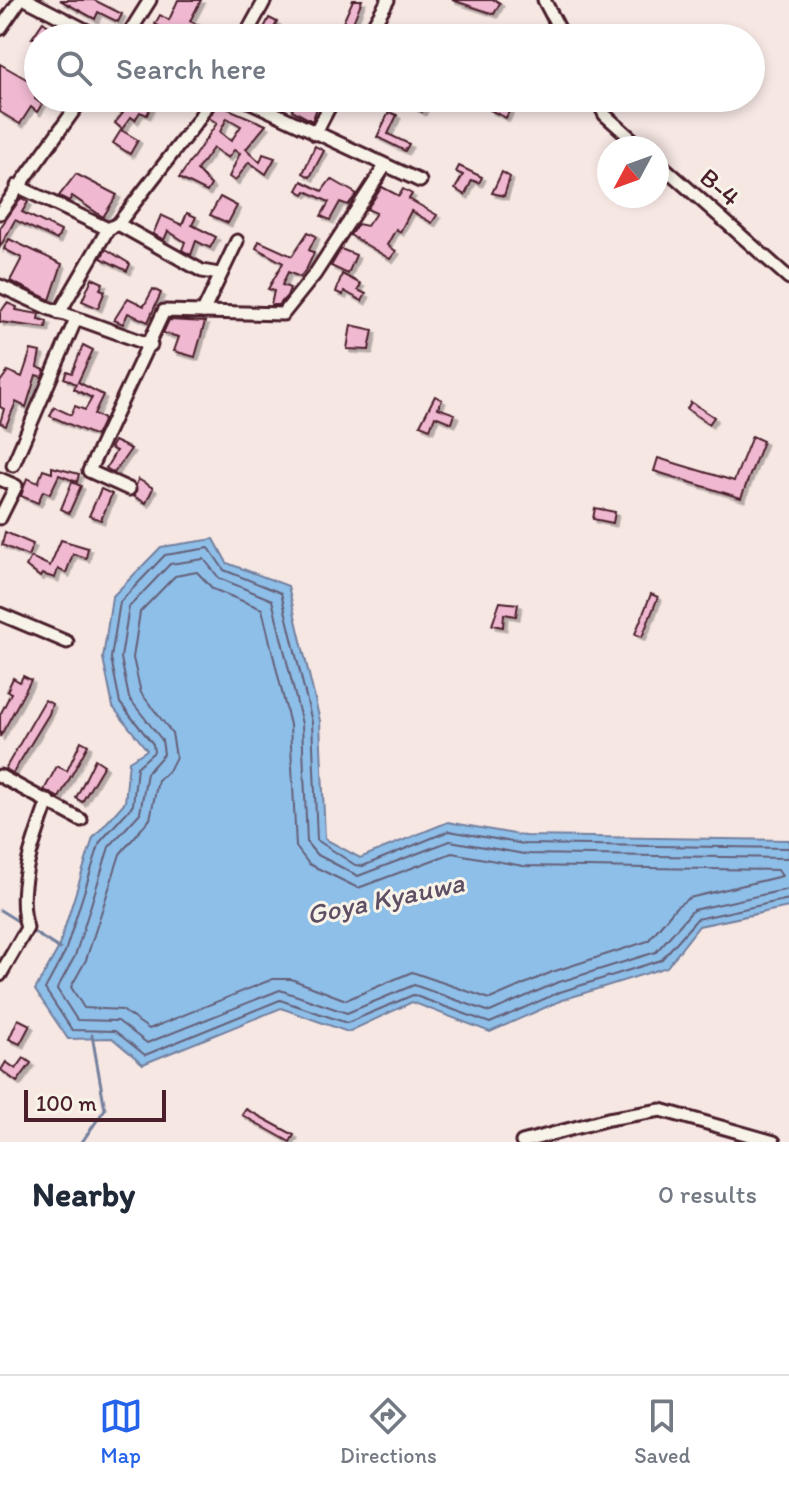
<!DOCTYPE html>
<html lang="en">
<head>
<meta charset="utf-8">
<style>
	:root { --surface:#fff; --page:#f2f2f3; --text:#1f2937; --muted:#747a83; --line:#e0e1e3; --accent:#2563eb }
	body { margin:0; font-family:Itim,sans-serif; background:var(--page); color:var(--text) }
	.compass { position:absolute; left:597px; top:136px; width:72px; height:72px; border-radius:50%; background:var(--surface); box-shadow:0 4px 12px #0003; rotate:229deg }
	.scale { position:absolute; left:24px; bottom:20px; width:142px; box-sizing:border-box; padding-left:8px; border:4px solid #4a1f2b; border-top:0; font-size:22px; line-height:28px; white-space:nowrap; color:#4a1f2b; -webkit-text-stroke:6px #f7f3e8; paint-order:stroke }
	.list { margin:0; padding:0; list-style:none }
	h2 { display:flex; justify-content:space-between; align-items:center; height:104px; margin:0; padding:0 32px; font-size:34px }
	h2 small { font-size:26px; font-weight:400; color:var(--muted) }
	.icon { flex:none; width:44px; height:44px; fill:none; stroke:currentColor; stroke-width:2; stroke-linecap:round; stroke-linejoin:round }
	.map { position:relative; flex:none; width:789px; height:1142px; overflow:hidden }
	.search { position:absolute; background:var(--surface); box-shadow:0 4px 12px #0003; left:24px; right:24px; top:24px; height:88px; display:flex; align-items:center; gap:20px; box-sizing:border-box; padding:0 28px; border-radius:44px; color:var(--muted); font-size:30px }
	.sheet { height:232px; background:var(--surface) }
	nav { display:flex; justify-content:space-around; align-items:center; box-sizing:border-box; height:112px; border-top:2px solid var(--line); background:var(--surface); font-size:22px; color:var(--muted) }
	nav a { display:grid; justify-items:center; gap:4px }
	nav .on { color:var(--accent) }
	.map>svg:first-child { display:block }
</style>
</head>
<body>
<div class="map">
<svg width="789" height="1142" viewBox="0 0 789 1142">
	<defs>
		<filter id="shadow"><feDropShadow dx="3.5" dy="3.5" stdDeviation="0" flood-color="#0004"/></filter>
	</defs>
	<rect width="100%" height="100%" fill="#f6e7e3"/>
	<filter id="ink" filterUnits="userSpaceOnUse"><feTurbulence type="fractalNoise" baseFrequency=".0125" numOctaves="2"/><feDisplacementMap in="SourceGraphic" scale="16" xChannelSelector="R" yChannelSelector="G"/><feConvolveMatrix kernelMatrix="1 2 1 2 8 2 1 2 1" color-interpolation-filters="sRGB"/></filter>
	<g filter="url(#ink)">
		<path fill="#8ebfe9" stroke="#737f9d" stroke-width="2" d="M 214,539 L 227,563 L 288,586 L 320,721 L 325,839 L 360,858 L 448,822 L 525,836 L 789,840 L 789,907 L 699,926 L 667,967 L 562,1000 L 490,1032 L 412,1002 L 348,1032 L 281,1008 L 143,1064 L 112,1038 L 68,1039 L 35,990 L 58,949 L 93,838 L 125,802 L 129,761 L 147,750 L 113,707 L 103,658 L 112,597 L 161,547 Z"/>
		<g fill="none" stroke-linecap="round" stroke-linejoin="round">
			<g stroke="#655f77" stroke-width="2">
				<path d="M 197,572 L 213,589 L 262,609 L 290,725 L 296,847 L 309,864 L 358,888 L 452,853 L 523,866 L 778,870 L 782,876 L 689,898 L 676,907 L 648,941 L 552,972 L 490,999 L 412,972 L 346,1000 L 291,979 L 273,979 L 149,1029 L 122,1010 L 84,1008 L 71,987 L 86,960 L 120,854 L 150,819 L 158,780 L 169,771 L 176,757 L 172,733 L 141,693 L 133,658 L 140,612 L 175,576 Z"/>
				<path d="M 789,848 L 524,844 L 449,831 L 363,866 L 355,865 L 317,840 L 312,722 L 281,593 L 224,570 L 209,548 L 165,555 L 120,602 L 111,658 L 120,703 L 153,744 L 154,752 L 137,767 L 133,805 L 100,842 L 65,952 L 45,989 L 72,1030 L 115,1031 L 145,1055 L 280,1000 L 347,1023 L 413,995 L 490,1023 L 560,992 L 661,960 L 697,919 L 789,899"/>
				<path d="M 789,858 L 524,854 L 450,841 L 358,876 L 316,854 L 307,843 L 302,724 L 272,600 L 219,578 L 204,559 L 170,564 L 129,607 L 121,658 L 129,698 L 162,740 L 164,754 L 147,773 L 140,813 L 109,847 L 75,956 L 57,989 L 77,1020 L 118,1021 L 147,1043 L 280,990 L 347,1013 L 414,985 L 490,1012 L 556,983 L 656,952 L 693,910 L 789,889"/>
			</g>
			<g stroke="#737f9d" stroke-width="3">
				<path d="M 0,910 L 24,925"/>
				<path d="M 30,930 L 60,949"/>
				<path d="M 82,1142 L 105,1109 L 92,1035"/>
			</g>
		</g>
		<g fill="#f0b9d1" stroke="#4a1f2b" stroke-width="2" fill-rule="evenodd" filter="url(#shadow)">
			<path d="M 60,0 L 94,0 L 122,14 L 118,22 L 98,12 L 95,19 Z"/>
			<path d="M 178,0 L 201,0 L 190,21 L 224,38 L 207,38 L 189,29 L 184,38 L 175,38 L 176,35 L 155,24 L 160,15 L 169,20 Z"/>
			<path d="M 353,0 L 362,0 L 350,30 L 353,32 L 350,38 L 336,38 Z"/>
			<path d="M 452,0 L 495,0 L 500,3 L 494,14 Z"/>
			<path d="M 269,18 L 277,22 L 272,32 L 284,38 L 259,38 Z"/>
			<path d="M 43,22 L 65,38 L 32,38 Z"/>
			<path d="M 0,64 L 28,80 L 33,71 L 38,74 L 35,99 L 42,104 L 37,112 L 31,107 L 20,124 L 0,112 Z"/>
			<path d="M 118,98 L 155,98 L 147,115 L 140,112 L 135,120 L 131,117 L 122,129 L 115,123 L 123,113 L 113,108 Z"/>
			<path d="M 298,98 L 308,98 L 306,101 L 317,108 L 312,121 L 292,110 Z"/>
			<path d="M 398,98 L 430,98 L 422,112 Z"/>
			<path d="M 485,98 L 515,98 L 506,118 L 490,110 L 494,103 Z"/>
			<path d="M 217,104 L 266,125 L 246,149 L 260,162 L 263,154 L 275,158 L 266,174 L 249,162 L 235,181 L 229,177 L 240,153 L 234,150 L 228,158 L 213,148 L 197,170 L 211,185 L 207,192 L 179,178 L 217,123 L 209,118 ZM 227,118 L 241,126 L 231,141 L 220,132 Z"/>
			<path d="M 389,112 L 397,115 L 388,134 L 409,144 L 405,151 L 377,137 Z"/>
			<path d="M 121,130 L 138,140 L 130,154 L 113,143 Z"/>
			<path d="M 315,146 L 324,151 L 310,177 L 303,173 Z"/>
			<path d="M 459,166 L 482,177 L 479,183 L 472,180 L 465,195 L 455,189 L 463,175 L 456,172 Z"/>
			<path d="M 502,172 L 510,177 L 504,196 L 492,193 Z"/>
			<path d="M 76,174 L 117,195 L 103,217 L 72,196 L 69,201 L 59,196 Z"/>
			<path d="M 331,179 L 357,194 L 348,205 L 340,202 L 330,220 L 321,216 L 329,202 L 306,191 L 304,194 L 297,190 L 302,181 L 322,191 Z"/>
			<path d="M 382,187 L 399,196 L 403,189 L 412,194 L 409,199 L 437,215 L 432,223 L 411,211 L 400,232 L 396,229 L 387,245 L 396,251 L 390,259 L 350,235 L 358,224 L 367,226 L 376,213 L 367,209 Z"/>
			<path d="M 220,197 L 237,206 L 228,223 L 210,215 Z"/>
			<path d="M 21,198 L 28,202 L 22,212 L 61,231 L 57,240 L 15,220 L 0,247 L 0,228 Z"/>
			<path d="M 187,213 L 196,217 L 192,225 L 216,237 L 210,248 L 196,241 L 191,255 L 182,250 L 185,242 L 168,231 L 164,240 L 153,234 L 161,215 L 182,225 Z"/>
			<path d="M 308,232 L 316,236 L 309,250 L 314,253 L 307,268 L 300,277 L 288,272 L 282,285 L 290,288 L 287,296 L 279,305 L 271,305 L 274,291 L 268,289 L 283,263 L 256,248 L 259,241 L 292,256 Z"/>
			<path d="M 9,239 L 62,264 L 50,300 L 10,281 L 22,258 L 4,249 Z"/>
			<path d="M 106,249 L 130,264 L 127,271 L 101,258 Z"/>
			<path d="M 341,249 L 356,255 L 348,274 L 331,266 Z"/>
			<path d="M 342,274 L 361,284 L 358,290 L 366,294 L 362,301 L 344,291 L 343,295 L 336,292 Z"/>
			<path d="M 92,278 L 103,283 L 100,289 L 105,291 L 98,308 L 82,301 Z"/>
			<path d="M 153,289 L 161,293 L 148,322 L 128,313 L 123,324 L 114,320 L 128,298 L 144,306 Z"/>
			<path d="M 7,303 L 17,307 L 16,310 L 39,314 L 38,319 L 47,321 L 46,328 L 0,322 L 0,313 Z"/>
			<path d="M 169,320 L 205,322 L 195,357 L 174,351 L 179,337 L 163,333 Z"/>
			<path d="M 351,325 L 373,330 L 369,350 L 347,349 Z"/>
			<path d="M 83,345 L 93,350 L 78,382 L 103,395 L 94,414 L 104,419 L 96,436 L 50,416 L 54,407 L 71,415 L 75,406 L 85,410 L 92,398 L 74,389 L 76,384 L 64,378 L 67,371 L 72,373 Z"/>
			<path d="M 31,350 L 40,352 L 37,367 L 45,370 L 42,377 L 36,375 L 26,407 L 16,402 L 6,426 L 0,423 L 4,409 L 0,407 L 0,382 L 8,371 L 22,377 Z"/>
			<path d="M 435,396 L 442,400 L 438,408 L 455,414 L 452,423 L 435,416 L 430,429 L 420,425 Z"/>
			<path d="M 691,402 L 714,417 L 709,424 L 687,409 Z"/>
			<path d="M 752,436 L 763,441 L 741,498 L 654,471 L 658,458 L 734,481 Z"/>
			<path d="M 114,441 L 131,449 L 114,473 L 106,468 L 116,451 L 110,448 Z"/>
			<path d="M 52,467 L 79,474 L 77,482 L 59,475 L 50,494 L 43,491 L 38,503 L 21,496 L 27,478 L 38,483 L 43,470 L 52,473 Z"/>
			<path d="M 138,479 L 153,488 L 146,503 L 133,496 Z"/>
			<path d="M 72,482 L 81,486 L 69,513 L 61,509 Z"/>
			<path d="M 101,489 L 112,494 L 101,520 L 89,516 Z"/>
			<path d="M 595,508 L 615,512 L 613,523 L 593,519 Z"/>
			<path d="M 5,532 L 33,544 L 28,556 L 2,545 Z"/>
			<path d="M 61,540 L 88,548 L 86,558 L 73,554 L 66,573 L 58,569 L 55,578 L 42,574 L 40,577 L 26,566 L 31,557 L 50,566 Z"/>
			<path d="M 651,594 L 658,597 L 642,637 L 635,634 Z"/>
			<path d="M 500,602 L 518,604 L 516,616 L 504,614 L 503,627 L 492,625 Z"/>
			<path d="M 23,676 L 31,680 L 0,737 L 0,715 L 11,693 L 7,691 L 13,678 L 20,682 Z"/>
			<path d="M 45,700 L 52,704 L 49,714 L 13,773 L 5,769 Z"/>
			<path d="M 81,741 L 88,745 L 59,798 L 44,790 L 57,766 L 67,771 Z"/>
			<path d="M 95,759 L 104,765 L 82,802 L 76,798 Z"/>
			<path d="M 18,1019 L 30,1025 L 20,1044 L 9,1039 Z"/>
			<path d="M 24,1058 L 31,1063 L 17,1082 L 1,1070 L 6,1062 L 16,1069 Z"/>
			<path d="M 246,1109 L 294,1135 L 290,1142 L 242,1115 Z"/>
		</g>
		<g fill="none" stroke-linecap="round" stroke-linejoin="round">
			<g stroke="#4a1f2b" stroke-width="17">
				<g id="minor">
					<path d="M 27,0 L 101,38"/>
					<path d="M 544,0 L 564,38"/>
					<path d="M 0,29 L 20,0"/>
					<path d="M 126,38 L 150,0"/>
					<path d="M 244,38 L 265,0"/>
					<path d="M 366,38 L 388,0"/>
					<path d="M 242,98 L 420,181"/>
					<path d="M 596,98 L 605,115 L 642,148"/>
					<path d="M 315,134 L 334,98"/>
					<path d="M 657,161 L 789,278"/>
					<path d="M 17,186 L 108,229"/>
					<path d="M 0,213 L 83,98"/>
					<path d="M 118,224 L 202,271 L 219,274"/>
					<path d="M 0,286 L 48,308 L 151,345"/>
					<path d="M 203,312 L 283,314 L 315,274 L 385,166"/>
					<path d="M 59,313 L 108,229 L 118,224 L 199,119 L 210,98"/>
					<path d="M 13,465 L 76,319"/>
					<path d="M 0,479 L 16,486 L 0,518"/>
					<path d="M 129,489 L 89,471 L 164,311 L 203,312 L 237,241"/>
					<path d="M 0,614 L 67,642"/>
					<path d="M 0,776 L 81,820"/>
					<path d="M 0,975 L 27,928 C 15,886 34,841 48,801"/>
					<path d="M 522,1142 L 608,1119 L 661,1110 L 774,1142"/>
				</g>
			</g>
			<use href="#minor" stroke="#f7f3e8" stroke-width="11"/>
		</g>
	</g>
	<g text-anchor="middle" dominant-baseline="central" stroke-width="6" stroke-linejoin="round" paint-order="stroke">
		<g font-size="26" fill="#4a1f2b" stroke="#f7f3e8">
			<text transform="translate(720 187) rotate(41)">B-4</text>
		</g>
		<g font-size="28" font-style="italic" fill="#5e4f64" stroke="#f7f3e8">
			<text transform="translate(385 898) rotate(-12)">Goya Kyauwa</text>
		</g>
	</g>
</svg>
<svg class="compass" viewBox="-18 -18 36 36"><path d="M0-13l5 13h-10z" fill="#e53935"/><path d="M0 13l5-13h-10z" fill="#747a83"/></svg>
<div class="scale">100 m</div>
<div class="search"><svg class="icon" aria-label="search" viewBox="0 0 24 24"><circle cx="10" cy="10" r="6"/><path d="M15 15l6 6"/></svg>Search here</div>
</div>
<section class="sheet">
<h2>Nearby<small>0 results</small></h2>
<ul class="list">
</ul>
</section>
<nav>
<a class="on"><svg class="icon" aria-label="map" viewBox="0 0 24 24"><path d="M3 6l6-2 6 2 6-2v14l-6 2-6-2-6 2zM9 4v14M15 6v14"/></svg>Map</a>
<a><svg class="icon" aria-label="directions" viewBox="0 0 24 24"><path d="M12 3l9 9-9 9-9-9zM9 14v-3h6M13 9l2 2-2 2"/></svg>Directions</a>
<a><svg class="icon" aria-label="saved" viewBox="0 0 24 24"><path d="M7 4h10v16l-5-4-5 4z"/></svg>Saved</a>
</nav>
</body>
</html>
